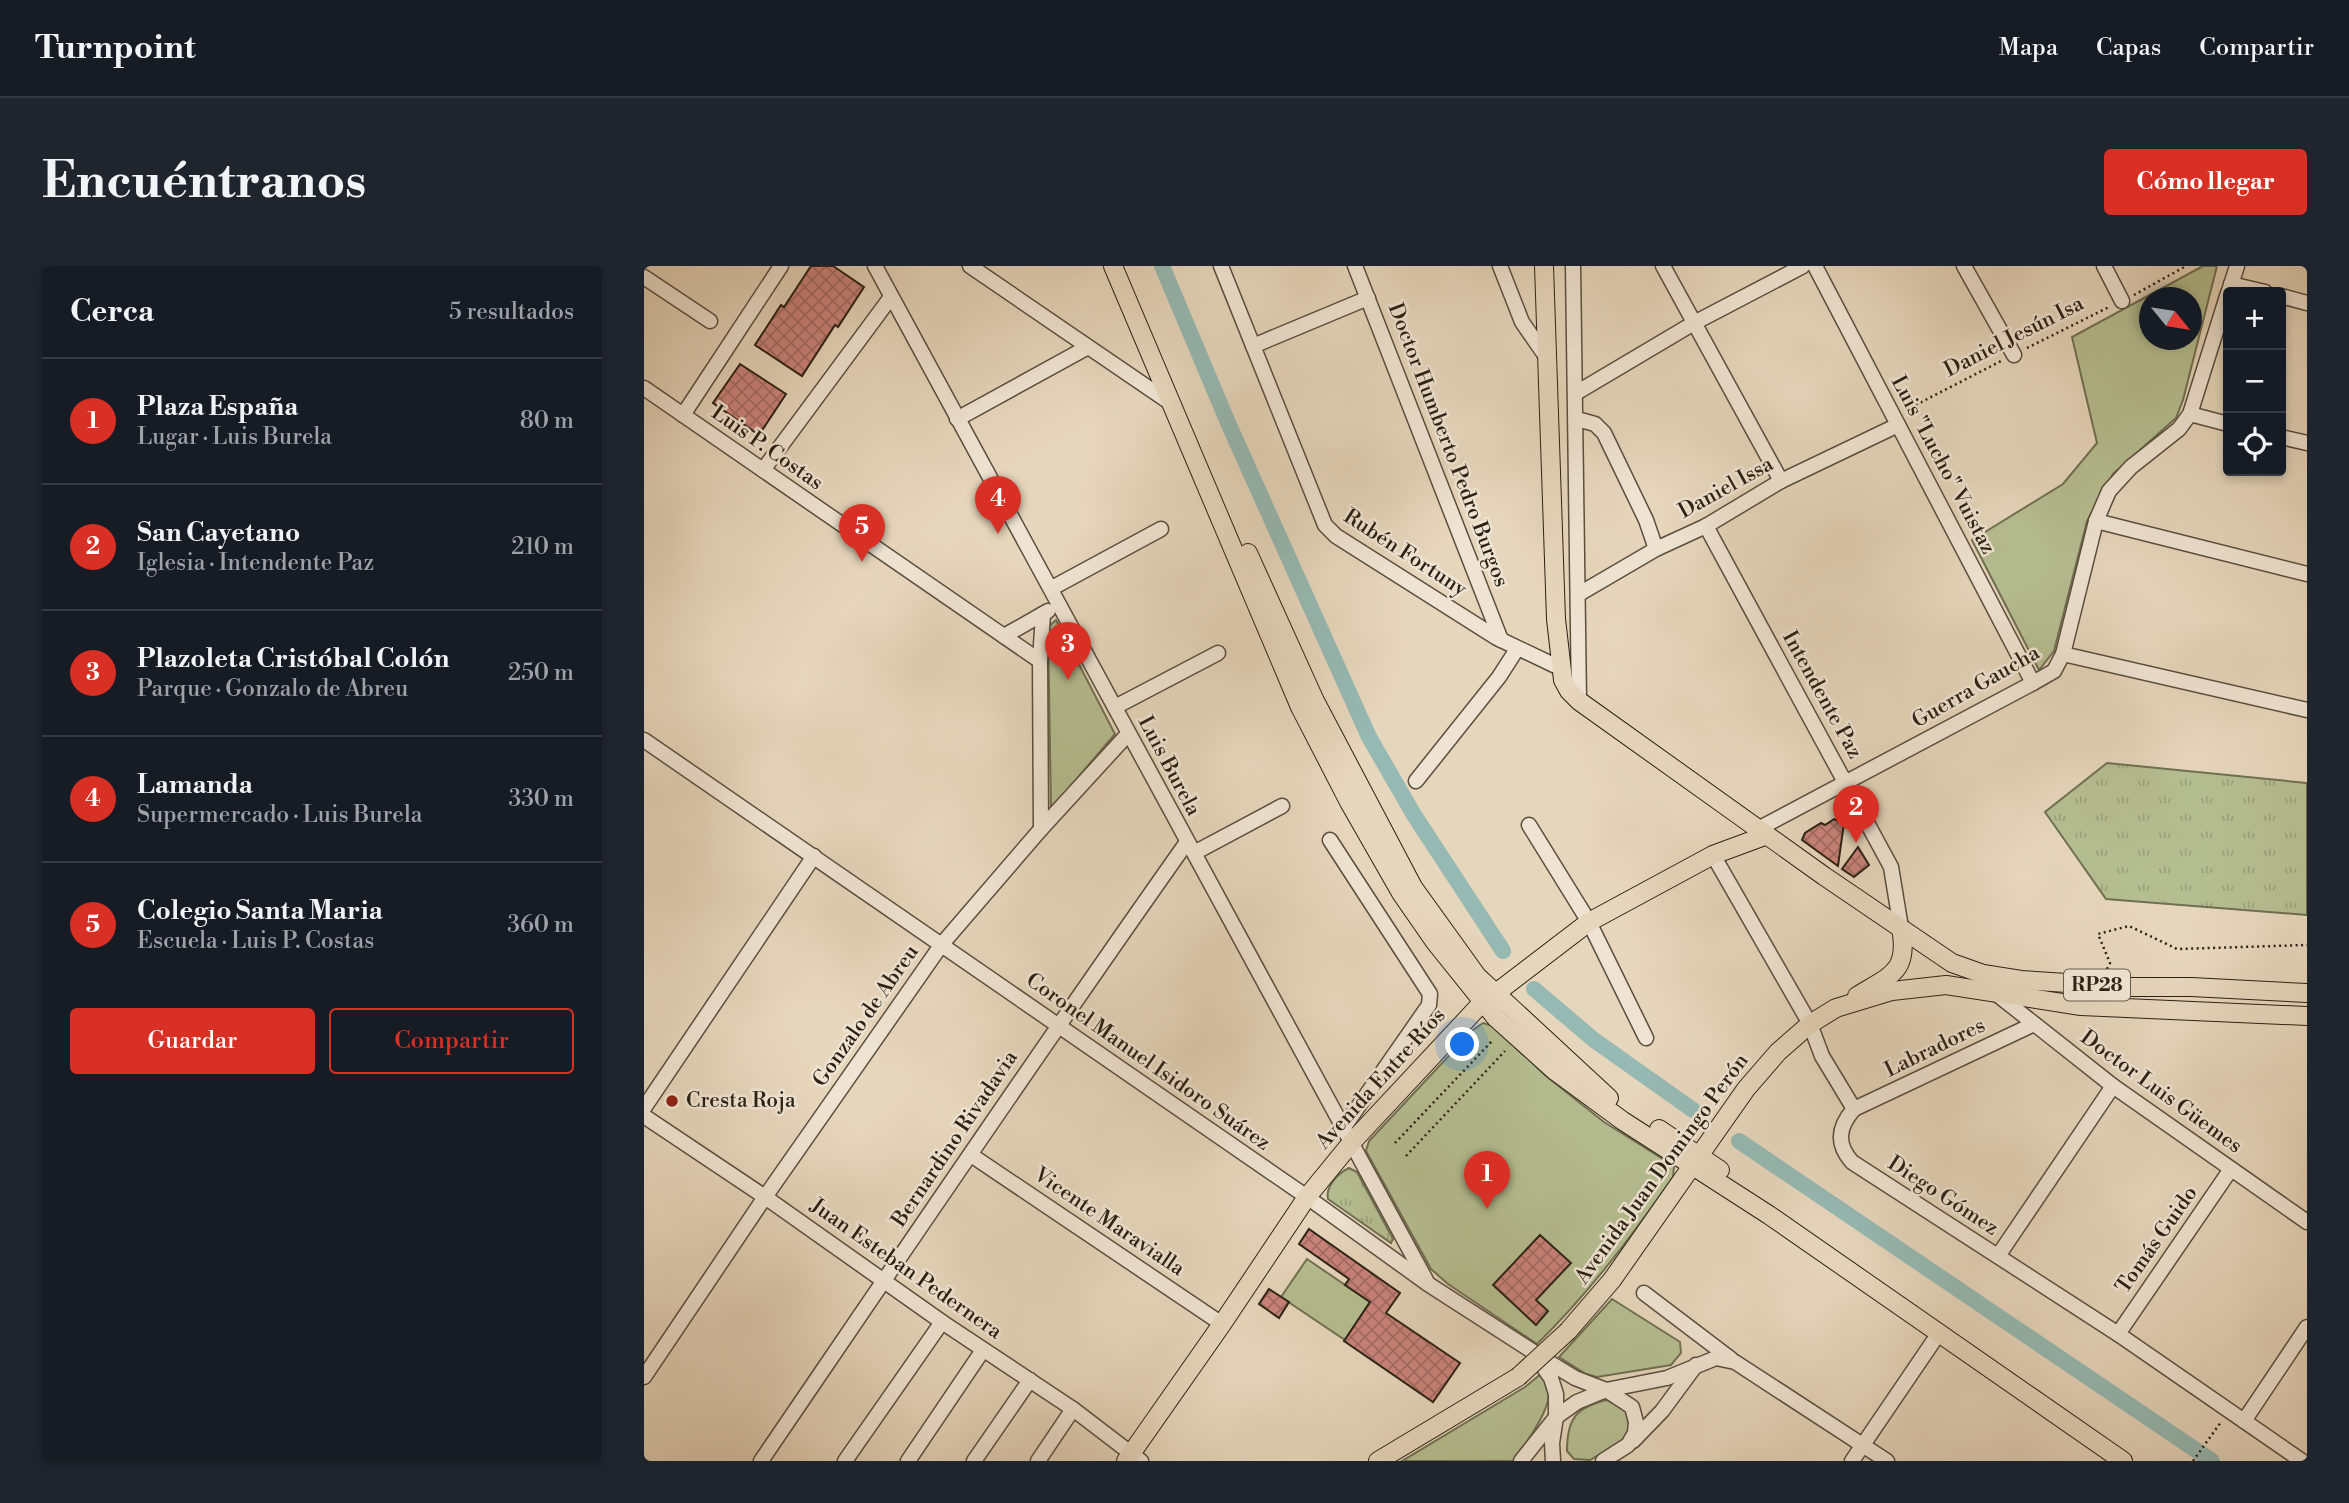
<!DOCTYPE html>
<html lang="es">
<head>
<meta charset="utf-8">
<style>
	:root { --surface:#171b24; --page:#20242c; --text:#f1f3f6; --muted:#9ea1a6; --line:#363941; --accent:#d93025 }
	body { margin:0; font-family:"Libre Bodoni",serif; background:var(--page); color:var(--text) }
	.controls { position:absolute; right:21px; top:21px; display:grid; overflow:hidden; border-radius:7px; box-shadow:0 4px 10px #0003 }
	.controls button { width:63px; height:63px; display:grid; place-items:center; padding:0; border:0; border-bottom:2px solid var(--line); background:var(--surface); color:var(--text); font:35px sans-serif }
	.compass { position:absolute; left:1495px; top:21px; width:63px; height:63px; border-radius:50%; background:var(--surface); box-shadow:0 4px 10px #0003; rotate:120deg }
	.you { position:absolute; left:819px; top:779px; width:24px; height:24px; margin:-18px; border:5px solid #fff; border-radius:50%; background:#1a73e8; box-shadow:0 0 0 10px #1a73e833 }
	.badge { display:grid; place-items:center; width:46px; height:46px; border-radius:50%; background:var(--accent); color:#fff; font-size:23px; font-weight:700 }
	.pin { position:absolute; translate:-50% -58px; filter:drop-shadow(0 2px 4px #0008) }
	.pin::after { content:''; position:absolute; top:37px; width:24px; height:21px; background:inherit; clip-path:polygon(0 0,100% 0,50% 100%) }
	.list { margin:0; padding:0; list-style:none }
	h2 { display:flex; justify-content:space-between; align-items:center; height:91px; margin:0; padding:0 28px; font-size:30px }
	h2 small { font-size:23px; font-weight:400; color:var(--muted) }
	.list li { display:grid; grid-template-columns:46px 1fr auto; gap:21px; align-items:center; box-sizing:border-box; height:126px; padding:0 28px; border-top:2px solid var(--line) }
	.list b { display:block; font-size:26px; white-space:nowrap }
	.list p { margin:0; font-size:23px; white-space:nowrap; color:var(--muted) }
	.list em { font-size:23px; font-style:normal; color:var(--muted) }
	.actions { display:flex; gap:14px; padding:21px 28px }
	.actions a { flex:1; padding:16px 0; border:2px solid var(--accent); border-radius:7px; text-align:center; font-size:24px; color:var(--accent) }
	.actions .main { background:var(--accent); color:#fff }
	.icon { flex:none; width:38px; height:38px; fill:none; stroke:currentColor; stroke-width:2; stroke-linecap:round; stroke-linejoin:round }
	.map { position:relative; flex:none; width:1663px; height:1195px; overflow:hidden; border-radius:7px }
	header { display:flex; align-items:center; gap:42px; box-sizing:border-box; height:98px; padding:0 35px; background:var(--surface); border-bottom:2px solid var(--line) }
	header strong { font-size:33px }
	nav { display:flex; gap:38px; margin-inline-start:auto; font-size:24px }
	.intro { display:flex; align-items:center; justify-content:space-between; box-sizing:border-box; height:168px; padding:0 42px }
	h1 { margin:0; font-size:49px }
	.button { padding:18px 32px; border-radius:7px; background:var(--accent); color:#fff; font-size:24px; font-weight:700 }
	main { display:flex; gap:42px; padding:0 42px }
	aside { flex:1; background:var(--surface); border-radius:7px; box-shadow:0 4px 10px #0003 }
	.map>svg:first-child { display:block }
</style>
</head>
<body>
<header>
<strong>Turnpoint</strong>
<nav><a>Mapa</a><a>Capas</a><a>Compartir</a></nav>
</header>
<div class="intro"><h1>Encuéntranos</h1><a class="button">Cómo llegar</a></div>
<main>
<aside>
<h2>Cerca<small>5 resultados</small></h2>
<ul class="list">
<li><span class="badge">1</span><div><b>Plaza España</b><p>Lugar · Luis Burela</p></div><em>80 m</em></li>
<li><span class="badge">2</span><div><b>San Cayetano</b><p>Iglesia · Intendente Paz</p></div><em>210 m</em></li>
<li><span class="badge">3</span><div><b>Plazoleta Cristóbal Colón</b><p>Parque · Gonzalo de Abreu</p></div><em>250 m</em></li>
<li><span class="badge">4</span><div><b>Lamanda</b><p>Supermercado · Luis Burela</p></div><em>330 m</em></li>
<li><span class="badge">5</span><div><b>Colegio Santa Maria</b><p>Escuela · Luis P. Costas</p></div><em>360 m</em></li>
</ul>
<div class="actions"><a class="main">Guardar</a><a>Compartir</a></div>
</aside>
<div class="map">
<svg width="1663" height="1195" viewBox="0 0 1663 1195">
	<defs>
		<pattern id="grass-tufts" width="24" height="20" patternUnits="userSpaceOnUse" patternTransform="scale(1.75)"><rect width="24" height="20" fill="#b5be91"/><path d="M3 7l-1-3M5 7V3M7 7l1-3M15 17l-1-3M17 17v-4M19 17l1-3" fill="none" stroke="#9ca37c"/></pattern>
		<pattern id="building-cross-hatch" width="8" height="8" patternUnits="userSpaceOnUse" patternTransform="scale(1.75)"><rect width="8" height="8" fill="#ca837b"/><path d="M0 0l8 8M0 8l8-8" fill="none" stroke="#a46b64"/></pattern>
	</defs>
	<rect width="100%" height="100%" fill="#e6d6bc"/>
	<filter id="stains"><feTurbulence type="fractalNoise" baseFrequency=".00286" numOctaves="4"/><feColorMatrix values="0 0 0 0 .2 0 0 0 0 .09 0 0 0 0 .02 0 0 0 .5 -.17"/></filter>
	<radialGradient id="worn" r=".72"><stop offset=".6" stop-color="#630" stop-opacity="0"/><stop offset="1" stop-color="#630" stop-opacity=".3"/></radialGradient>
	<g fill="url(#grass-tufts)" stroke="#707052" stroke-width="2">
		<path d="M 1463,497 L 1663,517 L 1663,649 L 1462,633 L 1401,546 Z"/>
		<path d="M 705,902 L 713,906 L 749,973 L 747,977 L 684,933 C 681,921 694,907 705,902 Z"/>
	</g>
	<g fill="#b5be91" stroke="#707052" stroke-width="2" fill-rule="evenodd">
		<path d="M 1559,0 L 1573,0 L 1539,134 L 1532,152 L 1469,208 L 1443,255 L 1410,385 L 1395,404 L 1328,274 L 1419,218 L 1453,177 L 1428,71 ZM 1506,32 L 1548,32 L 1548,74 L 1506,74 Z"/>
		<path d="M 412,354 L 471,468 L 407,543 L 404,361 Z"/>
		<path d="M 839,757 L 849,760 L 902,810 L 960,856 L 1030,900 L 1029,911 C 988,970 945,1027 893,1078 L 804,1018 L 787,1003 L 722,885 L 725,875 L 829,764 Z"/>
		<path d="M 663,993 L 726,1036 L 701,1074 L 637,1031 Z"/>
		<path d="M 968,1033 L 1036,1076 L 1037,1087 L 1027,1099 L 953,1111 L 942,1108 L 915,1091 Z"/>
		<path d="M 897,1108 C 903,1116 906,1124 904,1135 C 900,1151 880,1182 869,1195 L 758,1195 L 881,1121 Z"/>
		<path d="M 963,1134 C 985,1146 989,1147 983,1172 L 946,1194 L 930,1193 L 923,1185 C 923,1153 932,1141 963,1134 Z"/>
	</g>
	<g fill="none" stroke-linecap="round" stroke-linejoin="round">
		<g stroke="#96b9b3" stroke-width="16">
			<path d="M 518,0 L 585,159 L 725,471 L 770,549 L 859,685"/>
			<path d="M 890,723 L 950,774 L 1049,844"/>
			<path d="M 1095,875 L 1568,1195"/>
		</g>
	</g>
	<g fill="url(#building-cross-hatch)" stroke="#2b2114" stroke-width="2">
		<path d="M 167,0 L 189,0 L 220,21 L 194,61 L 191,59 L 158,110 L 111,79 L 137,39 L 140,41 Z"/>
		<path d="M 96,98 L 142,128 L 115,169 L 69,137 Z"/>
		<path d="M 1190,553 L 1200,557 L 1194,600 L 1158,574 L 1161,567 L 1177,557 L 1181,559 Z"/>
		<path d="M 1214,581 L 1225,599 L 1210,611 L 1198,603 Z"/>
		<path d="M 665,963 L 756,1027 L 742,1047 L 816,1097 L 789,1136 L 700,1075 L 726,1036 L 701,1019 L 705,1013 L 655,978 Z"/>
		<path d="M 896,969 L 927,997 L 892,1034 L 904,1045 L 892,1059 L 849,1019 Z"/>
		<path d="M 625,1023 L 645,1036 L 635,1052 L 615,1038 Z"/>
	</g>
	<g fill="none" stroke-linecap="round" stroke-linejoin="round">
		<g stroke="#5a4e3e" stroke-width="17">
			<g id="minor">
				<path d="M 231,0 L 782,1014"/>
				<path d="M 326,0 L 528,138"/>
				<path d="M 577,0 L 681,259 L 692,270 L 853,372 L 916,402"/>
				<path d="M 711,0 L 857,374"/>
				<path d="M 856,0 L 878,56 L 903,92"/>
				<path d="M 929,0 L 935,435"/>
				<path d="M 1019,0 L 1137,215"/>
				<path d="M 1171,0 L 1389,417"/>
				<path d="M 1320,0 L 1370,89"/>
				<path d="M 1460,0 L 1478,35"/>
				<path d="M 0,11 L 66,55"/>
				<path d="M 1587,18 L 1621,26"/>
				<path d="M 1585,25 L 1593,0"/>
				<path d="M 1637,30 L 1663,37"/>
				<path d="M 609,80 L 724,32"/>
				<path d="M 0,122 L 396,395"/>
				<path d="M 932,127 L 1050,57 L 1159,0"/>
				<path d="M 1546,148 L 1584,158"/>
				<path d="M 39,149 L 137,0"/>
				<path d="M 313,153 L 444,81"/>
				<path d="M 933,153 L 951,158 L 960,167 L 1002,254 L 1012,283"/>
				<path d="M 1637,171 L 1663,177"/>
				<path d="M 119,204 L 247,31"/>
				<path d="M 1452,255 L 1663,308"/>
				<path d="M 1062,260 L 1247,601 L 1257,662"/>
				<path d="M 408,322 L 517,263"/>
				<path d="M 935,328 L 1012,283 L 1062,260 L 1137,215 L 1254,159"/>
				<path d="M 360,370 L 404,345"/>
				<path d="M 1419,388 L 1663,444"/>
				<path d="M 471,441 L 574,387"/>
				<path d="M 0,474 L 663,931 L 784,1018 L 888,1085 L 907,1112 L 912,1128 L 912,1151 L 908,1177 L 909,1195"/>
				<path d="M 772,515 L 855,411 L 873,383"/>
				<path d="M 885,559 L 945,656 L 1002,772"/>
				<path d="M 397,563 L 396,395 L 399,348"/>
				<path d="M 1114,563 L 1389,417 L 1410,405 L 1419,388 L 1452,255 L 1465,225 L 1487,201 L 1535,163 L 1546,148 L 1584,27"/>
				<path d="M 686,574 L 786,728 L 785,739 L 700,861"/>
				<path d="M 550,587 L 638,540"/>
				<path d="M 1069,589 L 1166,758 L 1178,790 L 1210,843"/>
				<path d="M 1350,726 L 1469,820 L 1663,956"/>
				<path d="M 1390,758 L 1210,843 C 1194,861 1192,878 1208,896 L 1474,1068 L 1658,1195"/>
				<path d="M 0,842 L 170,590"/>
				<path d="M 0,850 L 121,931 L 298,1056 L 429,1143 L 497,1195"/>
				<path d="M 327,889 L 578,1058"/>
				<path d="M 1354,990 L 1469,820"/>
				<path d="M 1000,1027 L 1087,1093"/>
				<path d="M 1474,1068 L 1587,903"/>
				<path d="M 895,1090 L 931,1112 L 962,1124 L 988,1141 L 992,1156 L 991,1167 L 984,1179 L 959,1195"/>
				<path d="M 0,1111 L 121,931 L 298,678 L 397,563 L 484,468"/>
				<path d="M 1600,1155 L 1663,1061"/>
				<path d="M 989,1175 L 1018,1145 L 1052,1099"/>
				<path d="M 117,1195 C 258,988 398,781 543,576"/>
				<path d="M 201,1195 L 298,1056"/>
				<path d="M 264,1195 L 339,1084"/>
				<path d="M 330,1195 L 386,1114"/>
				<path d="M 394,1195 L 429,1143"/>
				<path d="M 877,1195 L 912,1151 L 933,1136 L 962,1124 L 1023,1112 L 1072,1092 L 1091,1096 L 1243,1195"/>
				<path d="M 1208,1195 L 1295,1067"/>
			</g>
		</g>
		<g stroke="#2b2114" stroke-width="20">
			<g id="major">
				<path d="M 469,0 L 656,441 L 705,536 L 757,627 L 791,676 L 852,752 L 911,805 L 979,855 L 1125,949 L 1479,1195"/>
				<path d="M 900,0 L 912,353 L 919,414 L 925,425 L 935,435 L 1180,610 L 1308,697 L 1339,708 L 1377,714 L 1485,721 L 1547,721 L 1663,727"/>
				<path d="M 604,287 L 671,435 L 769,621 L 833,710 L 965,832"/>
				<path d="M 1213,730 C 1247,709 1265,706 1257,662"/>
				<path d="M 1015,863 L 1076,904"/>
				<path d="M 924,1065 L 968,1014 L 1102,823 L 1134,786 L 1166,758 L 1192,742 L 1248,725 L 1302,719 L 1437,740 L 1663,750"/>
				<path d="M 482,1195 L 578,1058 L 663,931 L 708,876 L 835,740 L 945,656 L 1069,589 L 1123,569"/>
				<path d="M 734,1195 L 874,1111"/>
			</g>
		</g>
		<g stroke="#2b2114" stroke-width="2.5" stroke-dasharray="2 3.5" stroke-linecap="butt">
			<path d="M 1490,29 L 1542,0"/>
			<path d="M 1383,82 L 1465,41"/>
			<path d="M 1262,144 L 1359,94"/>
			<path d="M 1463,703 L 1466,697 L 1454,668 L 1485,660 L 1533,683 L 1663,679"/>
			<path d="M 751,877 L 849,774"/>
			<path d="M 762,890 L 861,785"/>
			<path d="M 1549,1195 L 1577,1156"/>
		</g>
		<use href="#minor" stroke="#efe4d3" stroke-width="14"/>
		<use href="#major" stroke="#e6d6bc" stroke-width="18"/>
		<g stroke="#2b2114" stroke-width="20" stroke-linecap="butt">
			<path id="major-bridge" d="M 874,1111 L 924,1065"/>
		</g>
		<use href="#major-bridge" stroke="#e6d6bc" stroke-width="18"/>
	</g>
	<circle fill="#8f2418" stroke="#efe4d3" stroke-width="2.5" cx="28" cy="835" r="7"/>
	<g text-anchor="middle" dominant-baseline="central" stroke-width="5" stroke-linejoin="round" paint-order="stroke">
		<rect fill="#efe4d3" stroke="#665c4d" stroke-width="2" x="1420" y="703.5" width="66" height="31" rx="5"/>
		<g font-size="19" font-weight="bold" fill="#2b2114">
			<text x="1453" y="719">RP28</text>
		</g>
		<g font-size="21" fill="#2b2114" stroke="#efe4d3">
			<text transform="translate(1370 71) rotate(-27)">Daniel Jesún Isa</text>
			<text transform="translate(804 179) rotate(69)">Doctor Humberto Pedro Burgos</text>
			<text transform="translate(123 182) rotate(35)">Luis P. Costas</text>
			<text transform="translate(1299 199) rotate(62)">Luis "Lucho" Vuistaz</text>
			<text transform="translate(1082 222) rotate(-29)">Daniel Issa</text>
			<text transform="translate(761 287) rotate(33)">Rubén Fortuny</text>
			<text transform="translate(1332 421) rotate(-30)">Guerra Gaucha</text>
			<text transform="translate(1178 429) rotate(61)">Intendente Paz</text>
			<text transform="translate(525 500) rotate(62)">Luis Burela</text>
			<text transform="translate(222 750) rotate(-55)">Gonzalo de Abreu</text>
			<text transform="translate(1291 782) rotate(-26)">Labradores</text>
			<text transform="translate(504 796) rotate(35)">Coronel Manuel Isidoro Suárez</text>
			<text transform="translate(737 813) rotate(-48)">Avenida Entre Ríos</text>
			<text transform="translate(1517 826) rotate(36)">Doctor Luis Güemes</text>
			<text transform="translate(311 873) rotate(-56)">Bernardino Rivadavia</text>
			<text transform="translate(1018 903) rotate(-54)">Avenida Juan Domingo Perón</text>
			<text transform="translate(1299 930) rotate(33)">Diego Gómez</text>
			<text transform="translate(465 956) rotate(34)">Vicente Maravialla</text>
			<text transform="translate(1513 974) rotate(-55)">Tomás Guido</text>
			<text transform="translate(262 1003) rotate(35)">Juan Esteban Pedernera</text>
		</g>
		<g font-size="21" fill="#2b2114" stroke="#efe4d3" text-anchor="start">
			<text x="42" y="835">Cresta Roja</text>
		</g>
	</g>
	<rect width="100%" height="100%" filter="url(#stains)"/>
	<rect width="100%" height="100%" fill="url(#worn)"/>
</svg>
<div class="controls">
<button>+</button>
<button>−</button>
<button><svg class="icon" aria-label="locate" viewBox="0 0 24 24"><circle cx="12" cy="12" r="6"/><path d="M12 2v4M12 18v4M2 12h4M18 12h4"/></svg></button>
</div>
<svg class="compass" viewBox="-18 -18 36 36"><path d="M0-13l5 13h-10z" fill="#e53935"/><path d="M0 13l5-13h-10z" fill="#9ea1a6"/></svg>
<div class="you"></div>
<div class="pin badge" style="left:843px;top:943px">1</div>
<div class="pin badge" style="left:1212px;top:577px">2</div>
<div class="pin badge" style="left:424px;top:414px">3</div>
<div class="pin badge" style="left:354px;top:268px">4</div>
<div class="pin badge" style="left:218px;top:296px">5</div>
</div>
</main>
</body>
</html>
